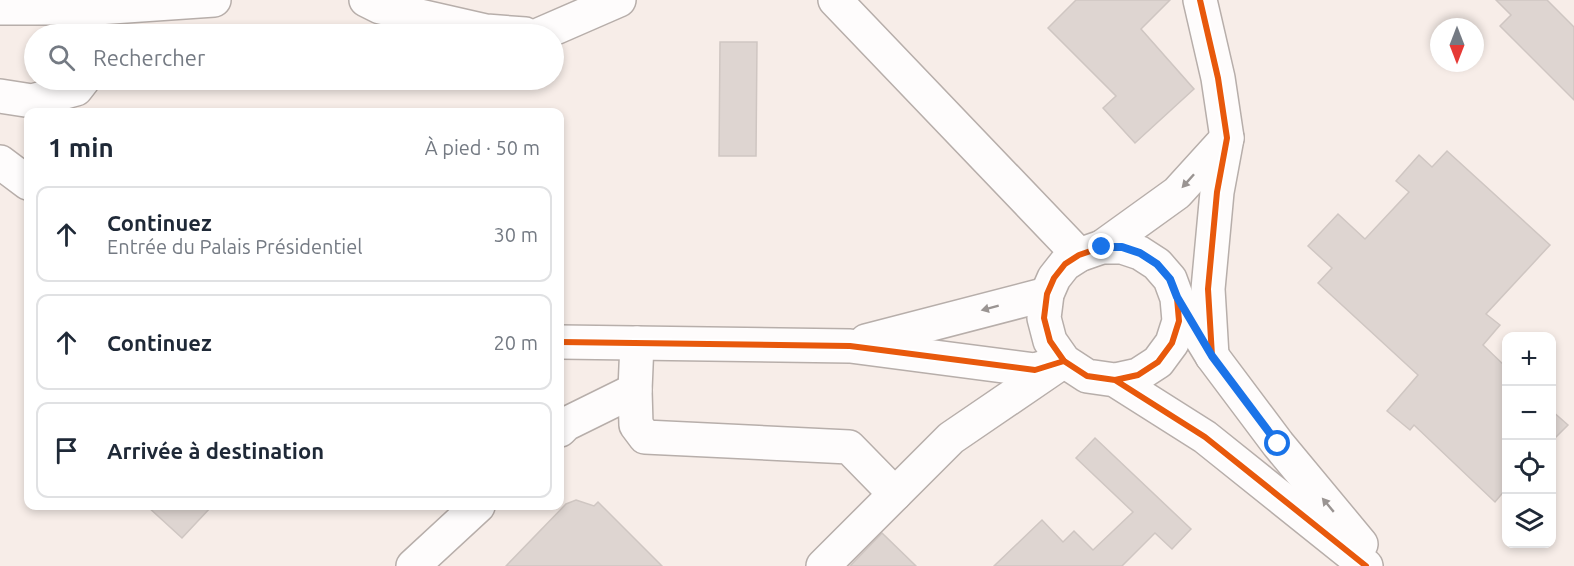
<!DOCTYPE html>
<html lang="fr">
<head>
<meta charset="utf-8">
<style>
	:root { --surface:#fff; --page:#f6f6f7; --text:#1f2937; --muted:#747a83; --line:#e0e1e3 }
	body { margin:0; font-family:Ubuntu,sans-serif; background:var(--page); color:var(--text) }
	.controls { position:absolute; right:18px; bottom:18px; display:grid; overflow:hidden; border-radius:12px; box-shadow:0 3px 9px #0003 }
	.controls button { width:54px; height:54px; display:grid; place-items:center; padding:0; border:0; border-bottom:2px solid var(--line); background:var(--surface); color:var(--text); font:30px sans-serif }
	.compass { position:absolute; left:1430px; top:18px; width:54px; height:54px; border-radius:50%; background:var(--surface); box-shadow:0 3px 9px #0003; rotate:180deg }
	.stop { position:absolute; width:18px; height:18px; margin:-14px; border:4px solid #1a73e8; border-radius:50%; background:#fff }
	.stop.end { background:#1a73e8; border-color:#fff; box-shadow:0 2px 6px #0008 }
	.list { margin:0; padding:0; list-style:none }
	h2 { display:flex; justify-content:space-between; align-items:center; height:78px; margin:0; padding:0 24px; font-size:26px }
	h2 small { font-size:20px; font-weight:400; color:var(--muted) }
	.list li { display:grid; grid-template-columns:39px 1fr auto; gap:18px; align-items:center; box-sizing:border-box; height:96px; margin:0 12px 12px; padding:0 12px; border:2px solid var(--line); border-radius:12px }
	.list b { display:block; font-size:22px; white-space:nowrap }
	.list p { margin:0; font-size:20px; white-space:nowrap; color:var(--muted) }
	.list em { font-size:20px; font-style:normal; color:var(--muted) }
	.icon { flex:none; width:33px; height:33px; fill:none; stroke:currentColor; stroke-width:2; stroke-linecap:round; stroke-linejoin:round }
	.map { position:relative; flex:none; width:1574px; height:566px; overflow:hidden }
	.search { position:absolute; background:var(--surface); box-shadow:0 3px 9px #0003; left:24px; top:24px; width:540px; height:66px; display:flex; align-items:center; gap:15px; box-sizing:border-box; padding:0 21px; border-radius:33px; color:var(--muted); font-size:22px }
	.panel { position:absolute; background:var(--surface); box-shadow:0 3px 9px #0003; left:24px; top:108px; width:540px; height:402px; border-radius:12px }
	.map>svg:first-child { display:block }
</style>
</head>
<body>
<div class="map">
<svg width="1574" height="566" viewBox="0 0 1574 566">
	<rect width="100%" height="100%" fill="#f7ede8"/>
	<g fill="#ded5d1" stroke="#cfc6c2" stroke-width="1.5">
		<path d="M 1076,0 L 1170,0 L 1141,29 L 1194,89 L 1135,143 L 1103,108 L 1116,96 L 1048,28 Z"/>
		<path d="M 1496,0 L 1547,0 L 1574,27 L 1574,100 L 1500,26 L 1511,15 Z"/>
		<path d="M 720,42 L 757,42 L 756,156 L 719,156 Z"/>
		<path d="M 1447,151 L 1550,245 L 1486,314 L 1500,325 L 1483,345 L 1506,367 L 1506,489 L 1495,502 L 1414,425 L 1410,430 L 1387,411 L 1418,375 L 1318,283 L 1332,268 L 1308,246 L 1338,214 L 1365,239 L 1409,192 L 1396,181 L 1419,155 L 1432,167 Z"/>
		<path d="M 1551,410 L 1568,425 L 1551,442 Z"/>
		<path d="M 1095,438 L 1191,529 L 1172,549 L 1155,533 L 1122,566 L 994,566 L 1042,520 L 1063,542 L 1074,531 L 1093,550 L 1133,512 L 1076,458 Z"/>
		<path d="M 576,500 L 594,506 L 598,502 L 662,566 L 506,566 L 566,504 Z"/>
		<path d="M 147,506 L 212,506 L 182,538 Z"/>
		<path d="M 882,533 L 916,566 L 850,566 Z"/>
	</g>
	<g fill="none" stroke-linecap="round" stroke-linejoin="round">
		<g stroke="#b7aeaa" stroke-width="36">
			<g id="minor">
				<path d="M 366,0 L 380,7 L 486,31 L 525,34"/>
				<path d="M 835,0 L 1079,255"/>
				<path d="M 1200,0 L 1218,78 L 1227,138 L 1217,192 L 1208,289 L 1212,356"/>
				<path d="M 0,8 L 97,8 L 214,0"/>
				<path d="M 541,34 L 619,0"/>
				<path d="M 0,96 L 32,101 L 76,89 L 83,80"/>
				<path d="M 0,162 L 28,183"/>
				<path d="M 1102,247 L 1177,193 L 1227,138"/>
				<path d="M 1201,338 L 1212,356 L 1278,444 L 1361,544"/>
				<path d="M 866,341 L 1047,294"/>
				<path d="M 560,342 L 850,346 L 1035,370 L 1064,361"/>
				<path d="M 637,343 L 635,390 L 636,425 L 645,437 L 849,447 L 895,494"/>
				<path d="M 1115,380 L 1138,375 L 1158,362 L 1172,343 L 1179,321 L 1177,298 L 1170,279 L 1157,264 L 1140,253 L 1122,247 L 1102,247 L 1079,255 L 1065,264 L 1054,278 L 1047,294 L 1044,318 L 1050,341 L 1064,361 L 1087,376 L 1115,380 L 1205,437 L 1366,566"/>
				<path d="M 560,430 L 566,424 L 635,390"/>
				<path d="M 413,566 L 478,506"/>
				<path d="M 823,566 L 951,438 L 1058,365"/>
			</g>
		</g>
		<use href="#minor" stroke="#fefcfc" stroke-width="33"/>
		<g stroke="#fff" stroke-width="10">
			<g id="cycleway">
				<path d="M 1200,0 L 1218,78 L 1227,138 L 1217,192 L 1208,289 L 1212,356"/>
				<path d="M 560,342 L 850,346 L 1035,370 L 1064,361"/>
				<path d="M 1115,380 L 1138,375 L 1158,362 L 1172,343 L 1179,321 L 1177,298 L 1170,279 L 1157,264 L 1140,253 L 1122,247 L 1102,247 L 1079,255 L 1065,264 L 1054,278 L 1047,294 L 1044,318 L 1050,341 L 1064,361 L 1087,376 L 1115,380 L 1205,437 L 1366,566"/>
			</g>
		</g>
		<use href="#cycleway" stroke="#e8590c" stroke-width="6"/>
	</g>
	<defs><path id="oneway-solid" d="M-6-.8H1V-3.2L6.5 0L1 3.2V.8H-6Z" transform="scale(1.5)"/></defs>
	<g fill="#9a9492">
		<use href="#oneway-solid" transform="translate(1188 181) rotate(132)"/>
		<use href="#oneway-solid" transform="translate(990 308) rotate(165)"/>
		<use href="#oneway-solid" transform="translate(1328 505) rotate(-130)"/>
	</g>
	<g fill="none" stroke-linecap="round" stroke-linejoin="round">
		<path stroke="#1a73e8" stroke-width="8" d="M 1102,247 L 1122,247 L 1140,253 L 1157,264 L 1170,279 L 1177,297 L 1212,356 L 1278,444"/>
	</g>
</svg>
<div class="controls">
<button>+</button>
<button>−</button>
<button><svg class="icon" aria-label="locate" viewBox="0 0 24 24"><circle cx="12" cy="12" r="6"/><path d="M12 2v4M12 18v4M2 12h4M18 12h4"/></svg></button>
<button><svg class="icon" aria-label="layers" viewBox="0 0 24 24"><path d="M12 4l9 5-9 5-9-5zM3 14l9 5 9-5"/></svg></button>
</div>
<svg class="compass" viewBox="-18 -18 36 36"><path d="M0-13l5 13h-10z" fill="#e53935"/><path d="M0 13l5-13h-10z" fill="#747a83"/></svg>
<div class="stop" style="left:1278px;top:444px"></div>
<div class="stop end" style="left:1102px;top:247px"></div>
<div class="search"><svg class="icon" aria-label="search" viewBox="0 0 24 24"><circle cx="10" cy="10" r="6"/><path d="M15 15l6 6"/></svg>Rechercher</div>
<section class="panel">
<h2>1 min<small>À pied · 50 m</small></h2>
<ul class="list">
<li><svg class="icon" aria-label="ahead" viewBox="0 0 24 24"><path d="M12 20V5M6 11l6-6 6 6"/></svg><div><b>Continuez</b><p>Entrée du Palais Présidentiel</p></div><em>30 m</em></li>
<li><svg class="icon" aria-label="ahead" viewBox="0 0 24 24"><path d="M12 20V5M6 11l6-6 6 6"/></svg><div><b>Continuez</b></div><em>20 m</em></li>
<li><svg class="icon" aria-label="arrive" viewBox="0 0 24 24"><path d="M6 21V4h12l-3 4 3 4H6"/></svg><div><b>Arrivée à destination</b></div></li>
</ul>
</section>
</div>
</body>
</html>
